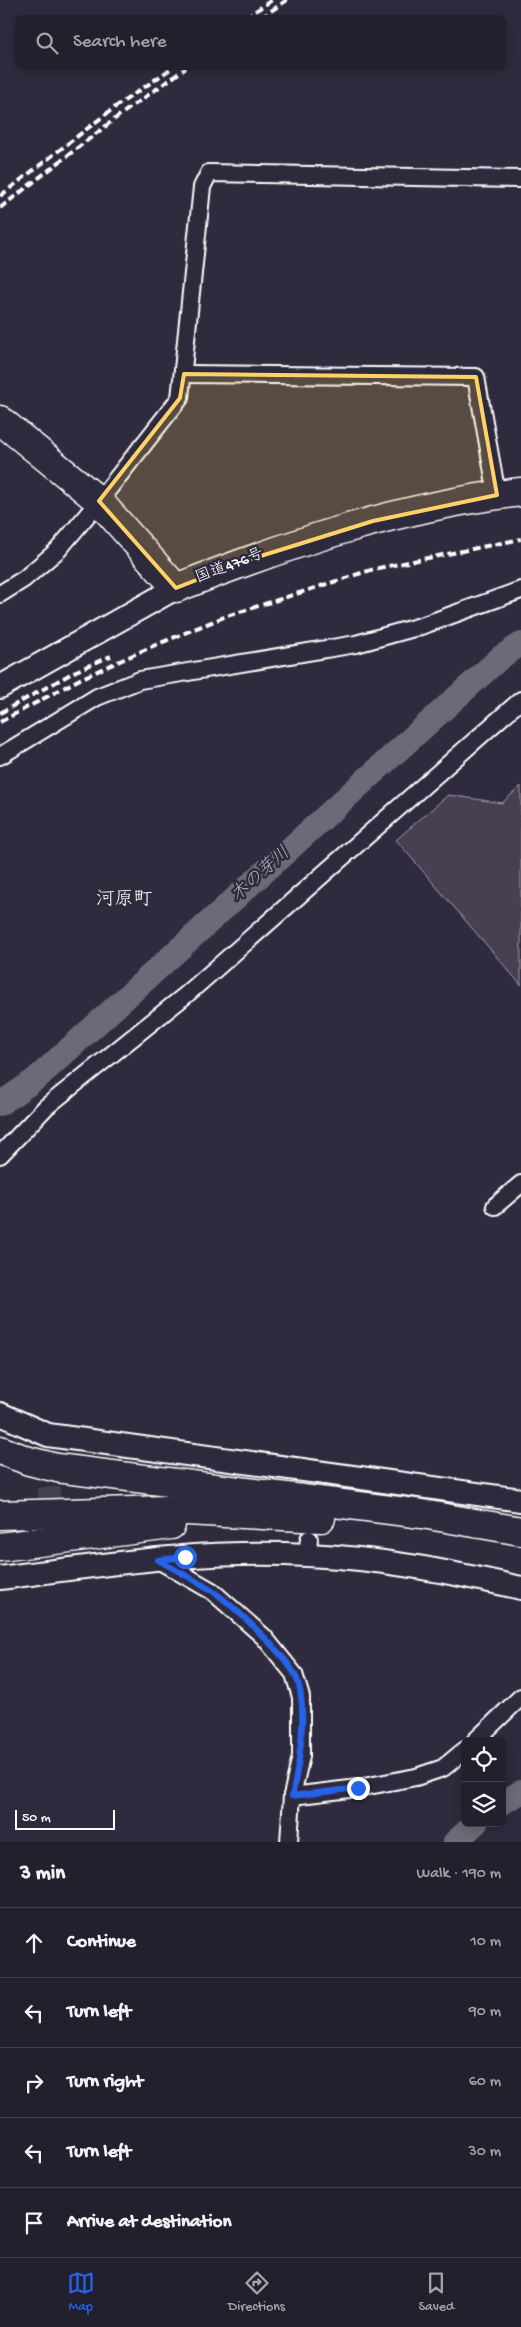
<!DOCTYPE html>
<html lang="en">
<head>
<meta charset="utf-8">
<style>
	:root { --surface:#23202e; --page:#2f2d3a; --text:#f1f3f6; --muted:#a3a3aa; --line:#403e4a; --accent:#2563eb }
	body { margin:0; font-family:"Gochi Hand","Klee One",sans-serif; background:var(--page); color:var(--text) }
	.controls { position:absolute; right:15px; bottom:15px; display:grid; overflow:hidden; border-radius:8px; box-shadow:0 2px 12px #0003 }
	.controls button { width:45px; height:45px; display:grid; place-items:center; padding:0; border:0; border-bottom:1px solid var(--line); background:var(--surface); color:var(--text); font:25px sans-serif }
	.scale { position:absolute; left:15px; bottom:12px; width:100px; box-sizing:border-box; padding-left:5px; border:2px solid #fff; border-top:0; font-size:14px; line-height:18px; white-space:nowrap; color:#fff; -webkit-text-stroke:4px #2f2a3d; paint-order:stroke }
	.stop { position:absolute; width:15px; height:15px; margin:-11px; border:4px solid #2563eb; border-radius:50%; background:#fff }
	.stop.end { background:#2563eb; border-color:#fff; box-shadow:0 1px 5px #0008 }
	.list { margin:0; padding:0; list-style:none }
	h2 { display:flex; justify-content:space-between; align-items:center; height:65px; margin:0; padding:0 20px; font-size:21px }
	h2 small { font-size:16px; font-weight:400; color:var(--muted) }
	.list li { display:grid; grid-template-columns:32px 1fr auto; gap:15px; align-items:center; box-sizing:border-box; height:70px; padding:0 20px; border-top:1px solid var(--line) }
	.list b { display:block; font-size:19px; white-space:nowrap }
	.list em { font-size:16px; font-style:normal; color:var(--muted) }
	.icon { flex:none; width:28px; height:28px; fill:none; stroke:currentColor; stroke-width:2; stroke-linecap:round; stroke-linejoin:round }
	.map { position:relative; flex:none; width:521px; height:1842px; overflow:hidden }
	.search { position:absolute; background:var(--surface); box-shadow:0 2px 12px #0003; left:15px; right:15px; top:15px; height:55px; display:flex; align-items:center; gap:12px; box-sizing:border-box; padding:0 18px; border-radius:8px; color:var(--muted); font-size:19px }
	.sheet { height:415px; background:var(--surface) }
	nav { display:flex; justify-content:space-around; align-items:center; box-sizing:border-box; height:70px; border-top:1px solid var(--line); background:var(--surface); font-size:14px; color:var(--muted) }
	nav a { display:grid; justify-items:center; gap:2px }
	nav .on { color:var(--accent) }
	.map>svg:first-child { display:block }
</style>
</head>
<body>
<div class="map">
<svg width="521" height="1842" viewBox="0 0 521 1842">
	<rect width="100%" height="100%" fill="#2f2a3d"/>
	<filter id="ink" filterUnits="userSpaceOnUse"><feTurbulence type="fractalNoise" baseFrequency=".02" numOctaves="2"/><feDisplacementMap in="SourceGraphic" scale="10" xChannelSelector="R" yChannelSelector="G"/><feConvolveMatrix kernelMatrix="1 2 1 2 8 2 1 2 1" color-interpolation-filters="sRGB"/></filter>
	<g filter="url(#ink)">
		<path fill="#464152" stroke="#a2a0a8" d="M 521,786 L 521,985 L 396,840 L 448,795 L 502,803 Z"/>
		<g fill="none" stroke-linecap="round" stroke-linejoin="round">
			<g stroke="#6d6a77" stroke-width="24">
				<path d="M 0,1104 L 36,1079 L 501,657 L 521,644"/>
				<path d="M 502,1803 L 521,1792"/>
				<path d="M 455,1842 L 476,1823"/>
			</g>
			<path stroke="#443f50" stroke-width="22" stroke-dasharray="22 11" stroke-linecap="butt" d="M 48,1454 L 50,1530"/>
			<g stroke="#fff" stroke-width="20">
				<g id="street">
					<path d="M 184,374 L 476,377 L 497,495"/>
					<path d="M 0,594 L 24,579 L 58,550 L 99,501 L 180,398 L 202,187 L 209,173 L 521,179"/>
					<path d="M 0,756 L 97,697 L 140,680 L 356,644 L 421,626 L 521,590"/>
					<path d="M 0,1155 L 46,1107 L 187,994 L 521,700"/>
					<path d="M 495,1206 L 521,1184"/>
					<path d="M 307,1555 L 309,1539"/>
					<path d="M 158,1560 L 212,1591 L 264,1637 L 294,1674 L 301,1697 L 301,1756 L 292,1796 L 289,1842"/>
					<path d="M 475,1741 L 521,1697"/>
					<path d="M 292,1796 L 358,1788 L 416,1777 L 443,1768 L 465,1750"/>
				</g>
			</g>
			<g stroke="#fff" stroke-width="26">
				<g id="secondary">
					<path d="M 0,687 L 176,588"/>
					<path d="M 0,1414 L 48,1435 L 521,1500"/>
					<path d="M 0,1578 C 101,1565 205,1549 307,1555 C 379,1558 451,1572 521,1588"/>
				</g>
			</g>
			<g stroke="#fff" stroke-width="31">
				<g id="highway">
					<path d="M 0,420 L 99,501 L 176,588 C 289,544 400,506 521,492"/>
					<path d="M 0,1450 L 29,1461 L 57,1468 L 422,1514 L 521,1531"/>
					<path d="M 0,1515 L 167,1510 L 321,1518"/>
					<path d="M 0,1547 L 171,1525"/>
				</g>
			</g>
			<use href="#street" stroke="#2f2a3d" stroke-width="16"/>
			<use href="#secondary" stroke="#2f2a3d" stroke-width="22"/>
			<use href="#highway" stroke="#2f2a3d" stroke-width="28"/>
			<g stroke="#fff" stroke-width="4" stroke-dasharray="8 4" stroke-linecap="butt">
				<path d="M 245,18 L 272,0"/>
				<path d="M 261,18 L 287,0"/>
				<path d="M 0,196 L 114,108 L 172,68"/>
				<path d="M 0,208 L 120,115 L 186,68"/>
				<path d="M 0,713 L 76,671 L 111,656"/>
				<path d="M 0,722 L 80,679 L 153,646 L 224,617 L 374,569 L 521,539"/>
			</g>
		</g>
	</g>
	<g fill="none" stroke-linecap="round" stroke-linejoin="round" filter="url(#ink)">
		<path stroke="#2563eb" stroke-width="6" d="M 185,1557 L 158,1560 C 175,1570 194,1579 211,1590 C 231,1603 282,1652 294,1673 C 310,1701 299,1766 292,1796 L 358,1788"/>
	</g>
	<path fill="#ffd166" fill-opacity="0.2" stroke="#ffd166" stroke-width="4" stroke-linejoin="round" d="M 184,374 L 476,377 L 497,495 L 373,521 L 248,560 L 176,588 L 99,501 L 180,398 Z"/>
	<g text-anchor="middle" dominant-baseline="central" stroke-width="5" stroke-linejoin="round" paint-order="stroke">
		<g font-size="16" fill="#fff" stroke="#2f2a3d">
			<text transform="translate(230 567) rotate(-21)">国道476号</text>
		</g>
		<g font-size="18" font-style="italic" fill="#b6b4bb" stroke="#2f2a3d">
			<text transform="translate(261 875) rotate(-42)">木の芽川</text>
		</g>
		<g font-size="19" fill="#fff" stroke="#2f2a3d">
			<text x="124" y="900">河原町</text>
		</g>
	</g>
</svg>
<div class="controls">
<button><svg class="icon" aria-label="locate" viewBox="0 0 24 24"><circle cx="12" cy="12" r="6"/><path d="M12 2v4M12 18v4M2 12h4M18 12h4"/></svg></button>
<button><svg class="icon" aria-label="layers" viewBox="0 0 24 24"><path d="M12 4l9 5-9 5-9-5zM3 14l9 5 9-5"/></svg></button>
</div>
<div class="scale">50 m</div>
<div class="stop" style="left:185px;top:1557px"></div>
<div class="stop end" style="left:358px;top:1788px"></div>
<div class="search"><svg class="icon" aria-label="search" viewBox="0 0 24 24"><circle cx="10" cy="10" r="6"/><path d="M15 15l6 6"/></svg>Search here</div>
</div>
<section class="sheet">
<h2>3 min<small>Walk · 190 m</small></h2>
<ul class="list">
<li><svg class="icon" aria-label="ahead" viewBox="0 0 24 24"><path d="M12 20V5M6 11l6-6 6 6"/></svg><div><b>Continue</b></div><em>10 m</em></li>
<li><svg class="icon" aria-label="left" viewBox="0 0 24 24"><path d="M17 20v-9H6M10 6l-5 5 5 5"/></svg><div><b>Turn left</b></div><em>90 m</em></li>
<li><svg class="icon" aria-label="right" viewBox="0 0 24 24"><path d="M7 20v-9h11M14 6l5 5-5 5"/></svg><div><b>Turn right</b></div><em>60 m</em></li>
<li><svg class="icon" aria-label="left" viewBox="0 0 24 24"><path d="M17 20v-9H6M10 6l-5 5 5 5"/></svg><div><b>Turn left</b></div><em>30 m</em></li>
<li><svg class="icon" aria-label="arrive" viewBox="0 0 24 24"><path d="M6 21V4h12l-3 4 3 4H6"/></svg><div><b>Arrive at destination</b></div></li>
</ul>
</section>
<nav>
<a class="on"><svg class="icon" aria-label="map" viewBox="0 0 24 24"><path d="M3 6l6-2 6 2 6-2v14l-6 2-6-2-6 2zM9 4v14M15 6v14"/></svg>Map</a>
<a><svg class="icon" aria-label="directions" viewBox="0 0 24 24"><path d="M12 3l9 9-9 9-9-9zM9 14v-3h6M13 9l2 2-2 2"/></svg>Directions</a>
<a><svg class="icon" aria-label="saved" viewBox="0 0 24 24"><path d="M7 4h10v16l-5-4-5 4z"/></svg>Saved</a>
</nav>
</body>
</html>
